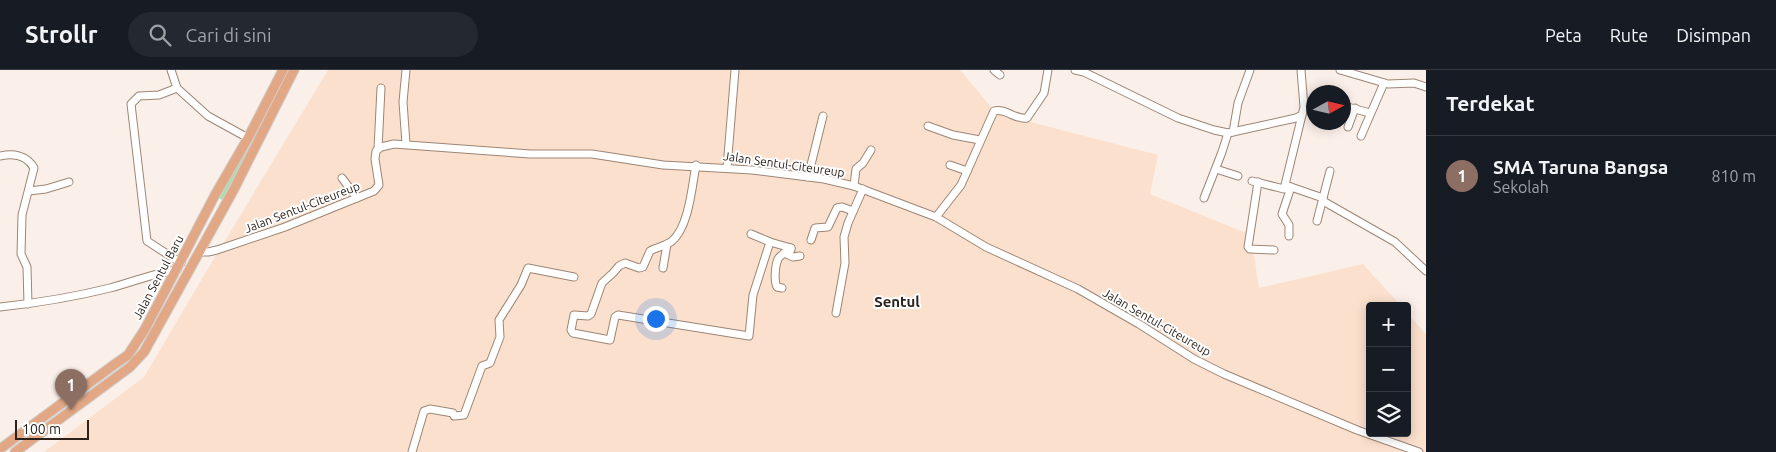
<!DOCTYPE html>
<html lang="id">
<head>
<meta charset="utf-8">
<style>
	:root { --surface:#171b24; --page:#242831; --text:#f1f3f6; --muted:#9ea1a6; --line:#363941; --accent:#9ab3c1 }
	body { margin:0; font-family:Ubuntu,sans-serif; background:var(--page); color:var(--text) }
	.controls { position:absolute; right:15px; bottom:15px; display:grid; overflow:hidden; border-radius:5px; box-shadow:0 2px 12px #0003 }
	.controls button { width:45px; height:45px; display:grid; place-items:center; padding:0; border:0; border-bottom:1px solid var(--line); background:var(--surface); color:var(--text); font:25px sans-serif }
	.compass { position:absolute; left:1306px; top:15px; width:45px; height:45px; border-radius:50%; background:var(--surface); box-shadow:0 2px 12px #0003; rotate:82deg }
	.scale { position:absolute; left:15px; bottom:12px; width:74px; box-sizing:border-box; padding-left:5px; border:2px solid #2c221b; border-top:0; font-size:14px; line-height:18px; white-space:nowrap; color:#2c221b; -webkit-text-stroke:4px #fff; paint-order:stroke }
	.you { position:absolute; left:655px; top:248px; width:18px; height:18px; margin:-12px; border:4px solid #fff; border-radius:50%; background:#1a73e8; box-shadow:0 0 0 8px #1a73e833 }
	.badge { display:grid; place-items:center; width:32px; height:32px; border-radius:50%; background:var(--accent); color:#fff; font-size:16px; font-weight:700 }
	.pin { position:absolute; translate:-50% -41px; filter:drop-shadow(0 1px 2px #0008) }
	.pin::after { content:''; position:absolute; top:26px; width:18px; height:15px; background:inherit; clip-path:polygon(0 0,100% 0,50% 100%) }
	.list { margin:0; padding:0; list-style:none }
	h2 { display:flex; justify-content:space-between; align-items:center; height:65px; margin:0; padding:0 20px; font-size:21px }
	h2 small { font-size:16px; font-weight:400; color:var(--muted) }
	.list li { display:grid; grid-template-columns:32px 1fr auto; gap:15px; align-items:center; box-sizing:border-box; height:80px; padding:0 20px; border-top:1px solid var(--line) }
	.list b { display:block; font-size:19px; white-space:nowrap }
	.list p { margin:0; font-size:16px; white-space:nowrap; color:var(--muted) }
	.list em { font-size:16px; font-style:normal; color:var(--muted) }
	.icon { flex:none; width:28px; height:28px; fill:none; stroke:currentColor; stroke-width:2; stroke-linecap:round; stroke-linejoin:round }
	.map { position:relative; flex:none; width:1426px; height:382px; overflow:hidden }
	header { display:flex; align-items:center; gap:30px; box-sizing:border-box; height:70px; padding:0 25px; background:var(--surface); border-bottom:1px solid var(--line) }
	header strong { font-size:24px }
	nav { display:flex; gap:28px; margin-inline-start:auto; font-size:18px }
	.search { width:350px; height:45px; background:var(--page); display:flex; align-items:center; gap:12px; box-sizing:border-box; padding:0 18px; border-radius:28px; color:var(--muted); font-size:19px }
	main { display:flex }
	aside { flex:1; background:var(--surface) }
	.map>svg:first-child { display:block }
</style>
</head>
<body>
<header>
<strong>Strollr</strong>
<div class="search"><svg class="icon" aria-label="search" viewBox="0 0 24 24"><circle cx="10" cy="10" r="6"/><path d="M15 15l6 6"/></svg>Cari di sini</div>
<nav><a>Peta</a><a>Rute</a><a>Disimpan</a></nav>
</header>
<main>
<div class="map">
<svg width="1426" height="382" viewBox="0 0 1426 382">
	<rect width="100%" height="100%" fill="#fbf0e9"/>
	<path fill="#fbe0cd" d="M 328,0 L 960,0 L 996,43 L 1158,85 L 1150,124 L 1251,165 L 1259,218 L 1363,194 L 1401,236 L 1370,236 L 1370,363 L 1407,363 L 1407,243 L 1426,264 L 1426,382 L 44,382 L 144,307 L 206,202 Z"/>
	<path fill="#afdcae" d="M 283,0 L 294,0 L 226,133 L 215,125 Z"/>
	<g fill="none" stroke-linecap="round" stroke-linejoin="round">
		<g stroke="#9d8574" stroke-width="9">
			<g id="minor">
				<path d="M 171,0 L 177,18 L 159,25 L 139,26 L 131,34 L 147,171 L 181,193"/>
				<path d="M 406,0 L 403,32 L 406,74"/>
				<path d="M 994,0 L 1000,5"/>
				<path d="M 1075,0 L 1084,2 L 1178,48 L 1214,60 L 1228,63 L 1296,48 L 1302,45 L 1304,37 L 1301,0"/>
				<path d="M 1340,0 L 1388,14 L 1414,13 L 1426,17"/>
				<path d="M 177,18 L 208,46 L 248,68"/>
				<path d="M 1344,36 L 1370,43"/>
				<path d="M 928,56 L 953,65 L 980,70"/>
				<path d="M 1348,57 L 1355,38"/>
				<path d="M 1233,62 L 1238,33 L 1250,0"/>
				<path d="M 1361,66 L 1384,13"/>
				<path d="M 378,79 L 381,18"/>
				<path d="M 0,86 C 13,83 27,85 34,98 L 22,145 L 21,184 L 27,197 L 28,234"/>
				<path d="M 696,95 C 692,116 689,157 672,171 C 666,176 657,177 650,181 L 643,197 L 639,198 L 625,193 L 619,196 L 613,203 L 602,213 L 591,244 L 588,246 L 574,245 L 571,260 L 573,263 L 610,270 L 615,247 L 618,245 L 749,266 L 753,225 L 770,172 L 751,164"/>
				<path d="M 950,95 L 967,101"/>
				<path d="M 727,98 L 735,0"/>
				<path d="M 1216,99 L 1238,106"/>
				<path d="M 808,107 L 823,46"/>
				<path d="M 342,108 L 357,128"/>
				<path d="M 1252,111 L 1284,119 L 1302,45"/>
				<path d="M 1258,112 L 1248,177 L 1250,179 L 1274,180"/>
				<path d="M 854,116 L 856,99 L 863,93 L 871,80"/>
				<path d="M 1288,116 L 1323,128"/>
				<path d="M 29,121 L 46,119 L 69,112"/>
				<path d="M 1204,128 L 1222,82 L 1228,63"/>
				<path d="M 1323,131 L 1395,172 L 1426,201"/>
				<path d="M 936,147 L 961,115 L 994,41 C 1006,38 1015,50 1027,48 L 1044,23 L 1048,0"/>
				<path d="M 1317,151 L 1330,101"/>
				<path d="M 1289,166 L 1289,155 L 1282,144 L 1291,117"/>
				<path d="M 811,170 L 815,158 L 828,157 L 837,138 L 842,137 L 853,141"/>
				<path d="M 770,172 L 791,178"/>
				<path d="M 199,182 L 208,182 L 217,180 L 285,157 L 374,121 L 379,115 L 375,89 L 376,81 L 381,77 L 394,74 L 530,84 L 592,84 L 663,95 L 752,100 L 824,109 L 854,116 L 936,147 L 986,177 L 1078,219 L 1139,254 L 1194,289 L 1224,304 L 1357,360 L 1419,382"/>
				<path d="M 784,183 L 793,187 L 800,186"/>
				<path d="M 663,198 L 667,174"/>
				<path d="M 782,218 L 777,217 C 774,211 775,196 778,189 C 781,184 786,182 791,180 L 791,178"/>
				<path d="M 0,237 C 37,233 74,227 110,218 C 133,212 154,203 177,200"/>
				<path d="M 836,243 L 845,193 L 844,167 L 848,153 L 863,119"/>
				<path d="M 412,382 L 424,341 L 430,339 L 453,343 L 454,346 L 464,345 L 482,296 L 490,293 L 500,267 L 499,250 L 521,215 L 528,198 L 574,207"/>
			</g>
		</g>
		<g stroke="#d1cecd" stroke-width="11">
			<g id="major">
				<path d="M 0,379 L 115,294 L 128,285 L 145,259 L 215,125 L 248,68 L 283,0"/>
				<path d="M 15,382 L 130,297 L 144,282 L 233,121 L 294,0"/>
			</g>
		</g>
		<use href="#minor" stroke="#fff" stroke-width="7"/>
		<use href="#major" stroke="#e2a885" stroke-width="9"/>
	</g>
	<g text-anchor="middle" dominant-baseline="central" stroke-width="4" stroke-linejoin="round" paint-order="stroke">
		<g font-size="12" fill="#2c221b" stroke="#fff">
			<text transform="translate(784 94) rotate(8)">Jalan Sentul-Citeureup</text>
			<text transform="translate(302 137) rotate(-21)">Jalan Sentul-Citeureup</text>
			<text transform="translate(158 207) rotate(-62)">Jalan Sentul Baru</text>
			<text transform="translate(1157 252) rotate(30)">Jalan Sentul-Citeureup</text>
		</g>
		<g font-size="15" font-weight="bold" fill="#2c221b" stroke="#fff">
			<text x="897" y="231">Sentul</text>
		</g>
	</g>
</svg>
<div class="controls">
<button>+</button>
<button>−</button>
<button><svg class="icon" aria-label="layers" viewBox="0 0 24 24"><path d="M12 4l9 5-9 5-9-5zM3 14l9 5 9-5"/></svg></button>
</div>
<svg class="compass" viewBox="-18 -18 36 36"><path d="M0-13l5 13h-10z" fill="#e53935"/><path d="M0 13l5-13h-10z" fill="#9ea1a6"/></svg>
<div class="scale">100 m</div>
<div class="you"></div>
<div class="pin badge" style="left:71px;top:340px;background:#8d6e63">1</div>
</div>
<aside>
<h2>Terdekat<small></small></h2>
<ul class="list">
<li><span class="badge" style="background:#8d6e63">1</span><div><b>SMA Taruna Bangsa</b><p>Sekolah</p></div><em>810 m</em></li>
</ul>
</aside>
</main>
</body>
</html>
